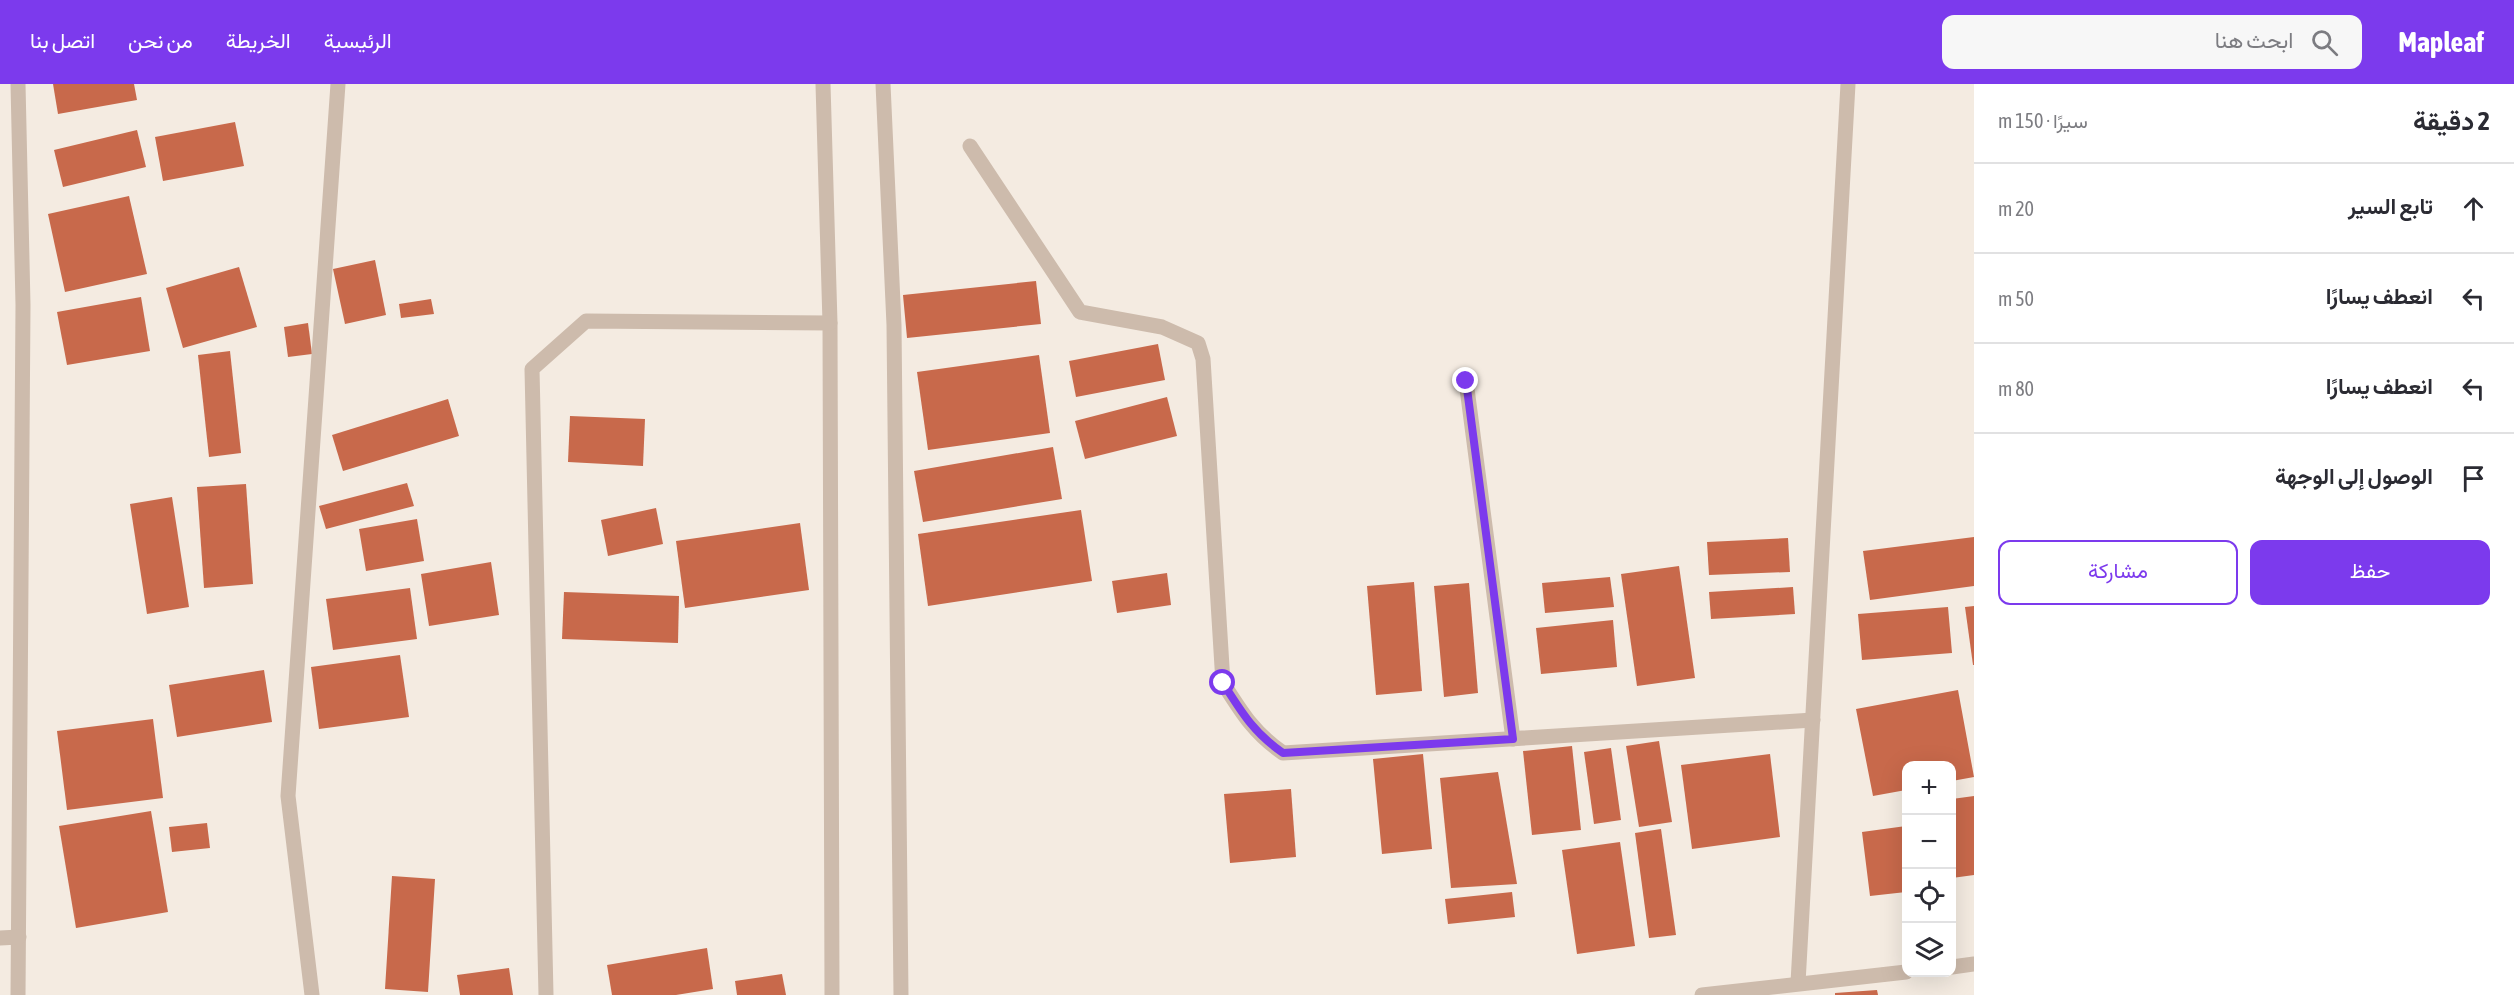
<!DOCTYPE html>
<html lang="ar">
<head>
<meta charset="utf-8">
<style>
	:root { --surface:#fff; --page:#f7f7f7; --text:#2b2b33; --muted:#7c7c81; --line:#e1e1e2; --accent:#7c3aed }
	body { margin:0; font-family:"Asap Condensed",Vazirmatn,sans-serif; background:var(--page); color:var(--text); direction:rtl }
	.controls { position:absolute; right:18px; bottom:18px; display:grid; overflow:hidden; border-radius:12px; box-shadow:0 6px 24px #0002 }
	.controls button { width:54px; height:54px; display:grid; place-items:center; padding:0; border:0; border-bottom:2px solid var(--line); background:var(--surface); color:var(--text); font:30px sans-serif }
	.stop { position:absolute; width:18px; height:18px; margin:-14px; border:4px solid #7c3aed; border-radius:50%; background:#fff }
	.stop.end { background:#7c3aed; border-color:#fff; box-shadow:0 2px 6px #0008 }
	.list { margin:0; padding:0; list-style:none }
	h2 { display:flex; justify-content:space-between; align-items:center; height:78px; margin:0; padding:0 24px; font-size:26px }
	h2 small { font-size:20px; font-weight:400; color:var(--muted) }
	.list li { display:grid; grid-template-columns:39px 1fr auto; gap:18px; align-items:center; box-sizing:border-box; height:90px; padding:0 24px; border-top:2px solid var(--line) }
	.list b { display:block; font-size:22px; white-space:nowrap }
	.list em { font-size:20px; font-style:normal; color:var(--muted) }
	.actions { display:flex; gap:12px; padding:18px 24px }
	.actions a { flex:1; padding:14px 0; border:2px solid var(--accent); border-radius:12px; text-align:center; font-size:21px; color:var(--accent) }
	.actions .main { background:var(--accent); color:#fff }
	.icon { flex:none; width:33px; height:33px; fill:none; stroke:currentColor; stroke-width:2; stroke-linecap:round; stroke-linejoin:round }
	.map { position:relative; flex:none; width:1974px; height:911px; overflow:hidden; direction:ltr }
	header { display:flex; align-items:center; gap:36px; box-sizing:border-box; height:84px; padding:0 30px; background:var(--accent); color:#fff }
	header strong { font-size:28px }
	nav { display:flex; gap:33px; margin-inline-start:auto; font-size:21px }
	.search { width:420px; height:54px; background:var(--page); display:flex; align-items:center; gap:15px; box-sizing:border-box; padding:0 21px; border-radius:12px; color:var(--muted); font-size:22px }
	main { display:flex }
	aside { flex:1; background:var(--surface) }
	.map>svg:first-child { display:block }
</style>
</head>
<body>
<header>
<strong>Mapleaf</strong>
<div class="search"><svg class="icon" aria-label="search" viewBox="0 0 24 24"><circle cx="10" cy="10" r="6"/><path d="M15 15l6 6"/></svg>ابحث هنا</div>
<nav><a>الرئيسية</a><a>الخريطة</a><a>من نحن</a><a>اتصل بنا</a></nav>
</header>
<main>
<aside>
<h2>2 دقيقة<small>سيرًا · 150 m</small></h2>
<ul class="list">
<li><svg class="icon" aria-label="ahead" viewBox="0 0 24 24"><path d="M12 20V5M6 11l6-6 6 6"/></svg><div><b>تابع السير</b></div><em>20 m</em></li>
<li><svg class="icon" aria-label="left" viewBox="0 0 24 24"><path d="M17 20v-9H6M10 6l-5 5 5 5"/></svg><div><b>انعطف يسارًا</b></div><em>50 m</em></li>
<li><svg class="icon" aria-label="left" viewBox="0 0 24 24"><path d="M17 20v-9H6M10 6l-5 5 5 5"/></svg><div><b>انعطف يسارًا</b></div><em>80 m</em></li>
<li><svg class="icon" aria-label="arrive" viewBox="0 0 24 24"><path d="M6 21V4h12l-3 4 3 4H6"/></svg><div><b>الوصول إلى الوجهة</b></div></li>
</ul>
<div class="actions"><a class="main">حفظ</a><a>مشاركة</a></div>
</aside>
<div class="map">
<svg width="1974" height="911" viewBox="0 0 1974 911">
	<rect width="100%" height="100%" fill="#f4ebe1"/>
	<g fill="#c8694b">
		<path d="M 53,0 L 134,0 L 137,16 L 58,30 Z"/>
		<path d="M 235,38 L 244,82 L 163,97 L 155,53 Z"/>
		<path d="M 137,46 L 146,83 L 63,103 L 54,66 Z"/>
		<path d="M 129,112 L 147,190 L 65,208 L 48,130 Z"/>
		<path d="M 375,176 L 386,231 L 345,240 L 333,185 Z"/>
		<path d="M 239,183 L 257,243 L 183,264 L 166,204 Z"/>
		<path d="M 1036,197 L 1041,240 L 907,254 L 903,211 Z"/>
		<path d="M 141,213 L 150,267 L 67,281 L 57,228 Z"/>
		<path d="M 431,215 L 434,230 L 401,234 L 399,220 Z"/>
		<path d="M 308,239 L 312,270 L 288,273 L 284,243 Z"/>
		<path d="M 1158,260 L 1165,296 L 1076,313 L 1069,277 Z"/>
		<path d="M 230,267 L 241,369 L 209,373 L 198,271 Z"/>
		<path d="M 1039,271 L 1050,349 L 928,366 L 917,288 Z"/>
		<path d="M 1167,313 L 1177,352 L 1085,375 L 1075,337 Z"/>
		<path d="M 448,315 L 459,352 L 343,387 L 332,351 Z"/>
		<path d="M 570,332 L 645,335 L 643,382 L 568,378 Z"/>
		<path d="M 1053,363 L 1062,415 L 923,438 L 914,387 Z"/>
		<path d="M 407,399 L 414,422 L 326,445 L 319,422 Z"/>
		<path d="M 246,400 L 253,500 L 204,504 L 197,403 Z"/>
		<path d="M 172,413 L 189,523 L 147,530 L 130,420 Z"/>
		<path d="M 656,424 L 663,460 L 608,472 L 601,436 Z"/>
		<path d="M 1081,426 L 1092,497 L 928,522 L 918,450 Z"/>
		<path d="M 417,435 L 424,477 L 366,487 L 359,445 Z"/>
		<path d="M 800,439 L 809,506 L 685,524 L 676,457 Z"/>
		<path d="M 1974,453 L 1974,502 L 1870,516 L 1863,467 Z"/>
		<path d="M 1788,454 L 1790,488 L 1709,491 L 1707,458 Z"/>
		<path d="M 491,478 L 499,531 L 429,542 L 421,490 Z"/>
		<path d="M 1679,482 L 1695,594 L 1637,602 L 1621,490 Z"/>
		<path d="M 1167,489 L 1171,521 L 1117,529 L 1112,497 Z"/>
		<path d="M 1610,493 L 1614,523 L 1545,529 L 1542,499 Z"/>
		<path d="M 1414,498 L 1422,607 L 1376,611 L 1367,502 Z"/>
		<path d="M 1469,499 L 1478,609 L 1444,613 L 1434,502 Z"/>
		<path d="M 1793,503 L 1795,530 L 1711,535 L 1709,508 Z"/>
		<path d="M 410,504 L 417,555 L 333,566 L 326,515 Z"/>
		<path d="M 564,508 L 679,512 L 678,559 L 562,555 Z"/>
		<path d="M 1974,522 L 1974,581 L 1973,581 L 1965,523 Z"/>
		<path d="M 1948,523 L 1952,569 L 1862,576 L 1858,530 Z"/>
		<path d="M 1613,536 L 1617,583 L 1541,590 L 1536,544 Z"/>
		<path d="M 400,571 L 409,633 L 319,645 L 311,583 Z"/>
		<path d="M 264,586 L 272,638 L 177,653 L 169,601 Z"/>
		<path d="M 1958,606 L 1974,693 L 1952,697 L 1952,682 L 1906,682 L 1906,706 L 1873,712 L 1856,625 Z"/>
		<path d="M 153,635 L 163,714 L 67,726 L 57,647 Z"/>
		<path d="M 1659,657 L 1672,738 L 1639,743 L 1626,662 Z"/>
		<path d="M 1572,662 L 1581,746 L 1532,751 L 1523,667 Z"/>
		<path d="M 1611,664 L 1621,736 L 1594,740 L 1584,668 Z"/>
		<path d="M 1423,670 L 1432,765 L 1382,770 L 1373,675 Z"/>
		<path d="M 1770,670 L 1780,753 L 1692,765 L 1681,681 Z"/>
		<path d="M 1498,688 L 1517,800 L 1451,804 L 1440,694 Z"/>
		<path d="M 1291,705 L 1296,773 L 1230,779 L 1224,710 Z"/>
		<path d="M 1974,712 L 1974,791 L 1952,794 L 1952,715 Z"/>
		<path d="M 151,727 L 168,828 L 76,844 L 59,742 Z"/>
		<path d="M 207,739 L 210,764 L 172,768 L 169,743 Z"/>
		<path d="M 1906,742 L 1906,808 L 1870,812 L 1862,748 Z"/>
		<path d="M 1661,745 L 1676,851 L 1649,854 L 1635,749 Z"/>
		<path d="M 1620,758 L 1635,862 L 1577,870 L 1562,766 Z"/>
		<path d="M 392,792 L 435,795 L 428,908 L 385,905 Z"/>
		<path d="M 1512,808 L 1515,833 L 1448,840 L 1445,815 Z"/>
		<path d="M 707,864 L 713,905 L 676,911 L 612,911 L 607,881 Z"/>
		<path d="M 509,884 L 513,911 L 460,911 L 457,891 Z"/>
		<path d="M 782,890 L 786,911 L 737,911 L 735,897 Z"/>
		<path d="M 1877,906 L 1878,911 L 1835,911 L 1835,909 Z"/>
	</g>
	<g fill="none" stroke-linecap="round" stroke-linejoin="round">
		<g stroke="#cdbbac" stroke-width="15">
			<path d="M 18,0 L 23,221 L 18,911"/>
			<path d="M 823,0 L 830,239 L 832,911"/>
			<path d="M 883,0 L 894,241 L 901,911"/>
			<path d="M 970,62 L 1080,228 L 1162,243 L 1198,259 L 1203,275 L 1223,599 C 1242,629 1254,649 1283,669 L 1813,636"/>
			<path d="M 1466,297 L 1513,655"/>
			<path d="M 0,854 L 19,853"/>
			<path d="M 1952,883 L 1974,880"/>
			<path d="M 1798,899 L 1848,0"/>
			<path d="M 312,911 L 288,712 L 338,0"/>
			<path d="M 546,911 L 532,285 L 586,237 L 830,239"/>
			<path d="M 1702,911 L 1906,888"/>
		</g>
	</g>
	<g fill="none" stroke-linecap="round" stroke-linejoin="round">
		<path stroke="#7c3aed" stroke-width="8" d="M 1223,599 C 1242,629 1254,649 1283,669 L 1513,655 L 1466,297"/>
	</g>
</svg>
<div class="controls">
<button>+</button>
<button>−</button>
<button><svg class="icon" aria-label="locate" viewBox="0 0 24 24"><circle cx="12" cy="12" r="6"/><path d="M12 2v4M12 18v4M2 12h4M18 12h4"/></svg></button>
<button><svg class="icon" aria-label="layers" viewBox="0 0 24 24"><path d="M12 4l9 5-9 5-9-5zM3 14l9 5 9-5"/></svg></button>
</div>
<div class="stop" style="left:1223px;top:599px"></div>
<div class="stop end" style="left:1466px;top:297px"></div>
</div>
</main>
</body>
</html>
